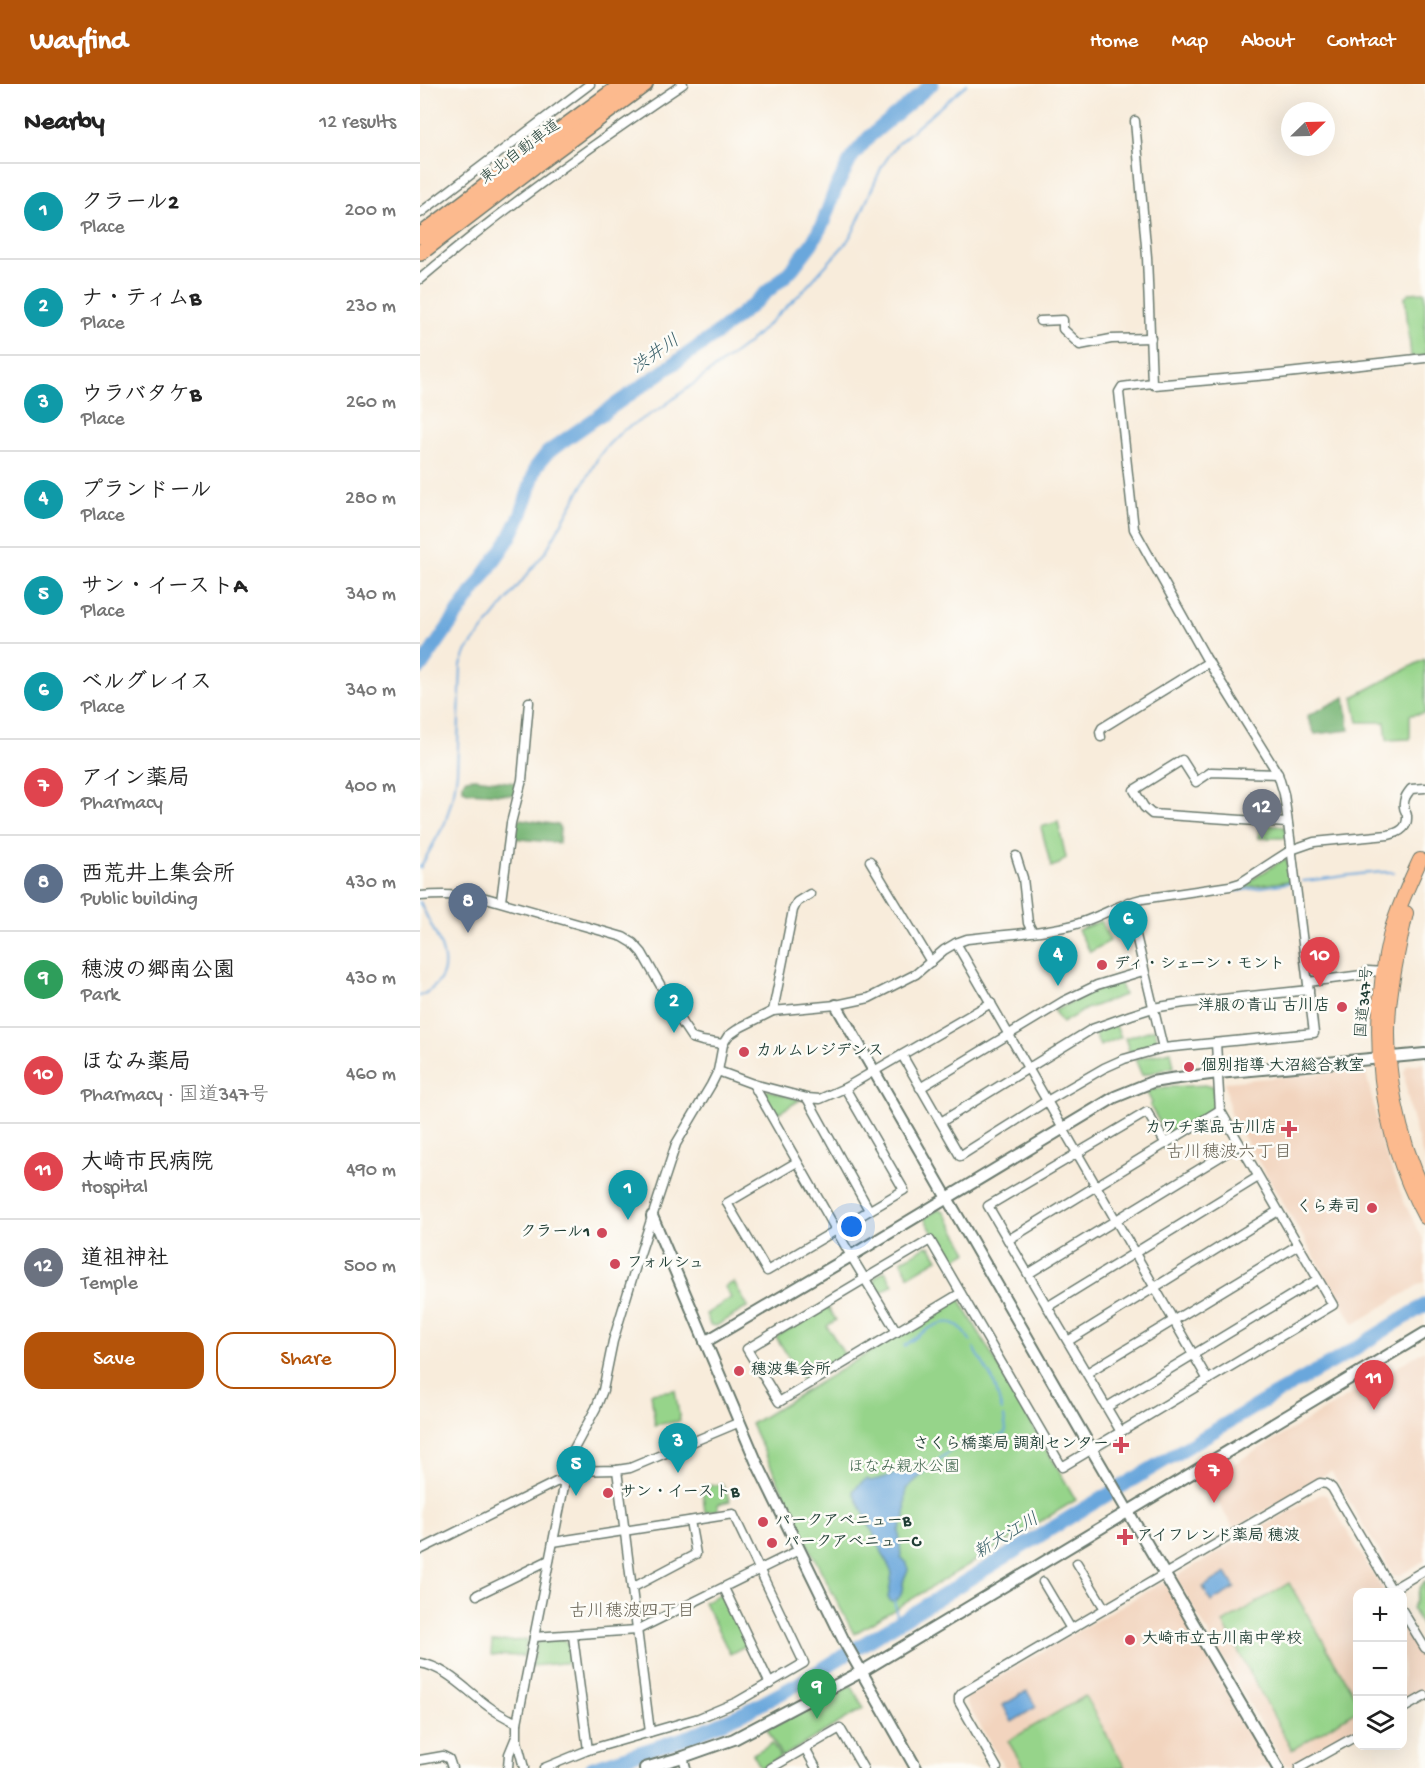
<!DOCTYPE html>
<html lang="en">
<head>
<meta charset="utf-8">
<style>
	:root { --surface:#fff; --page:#f6f6f6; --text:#222; --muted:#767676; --line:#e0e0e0; --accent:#b45309 }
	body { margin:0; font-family:"Gochi Hand","Klee One",sans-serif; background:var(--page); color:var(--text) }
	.controls { position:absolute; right:18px; bottom:18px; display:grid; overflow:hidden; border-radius:12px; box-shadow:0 6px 24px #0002 }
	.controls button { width:54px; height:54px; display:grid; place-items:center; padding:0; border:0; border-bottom:2px solid var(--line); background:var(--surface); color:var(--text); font:30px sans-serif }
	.compass { position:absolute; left:861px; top:18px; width:54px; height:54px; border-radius:50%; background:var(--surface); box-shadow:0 6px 24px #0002; rotate:67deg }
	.you { position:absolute; left:432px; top:1143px; width:21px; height:21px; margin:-15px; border:4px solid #fff; border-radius:50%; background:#1a73e8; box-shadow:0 0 0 9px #1a73e833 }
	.badge { display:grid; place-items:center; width:39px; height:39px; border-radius:50%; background:var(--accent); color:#fff; font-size:20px; font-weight:700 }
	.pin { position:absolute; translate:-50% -50px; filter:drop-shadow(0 2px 3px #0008) }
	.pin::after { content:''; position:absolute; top:32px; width:21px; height:18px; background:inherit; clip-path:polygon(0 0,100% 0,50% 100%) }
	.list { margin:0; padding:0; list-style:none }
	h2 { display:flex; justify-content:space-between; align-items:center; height:78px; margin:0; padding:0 24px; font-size:26px }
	h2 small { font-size:20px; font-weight:400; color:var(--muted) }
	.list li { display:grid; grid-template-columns:39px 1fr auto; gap:18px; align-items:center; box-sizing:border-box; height:96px; padding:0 24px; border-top:2px solid var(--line) }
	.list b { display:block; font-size:22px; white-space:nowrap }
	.list p { margin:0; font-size:20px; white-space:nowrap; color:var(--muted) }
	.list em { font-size:20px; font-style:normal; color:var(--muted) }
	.actions { display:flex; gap:12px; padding:18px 24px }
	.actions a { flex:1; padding:14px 0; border:2px solid var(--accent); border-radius:18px; text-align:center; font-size:21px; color:var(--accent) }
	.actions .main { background:var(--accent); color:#fff }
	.icon { flex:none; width:33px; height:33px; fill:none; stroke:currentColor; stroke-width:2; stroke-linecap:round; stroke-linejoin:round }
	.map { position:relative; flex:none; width:1005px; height:1684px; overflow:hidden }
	header { display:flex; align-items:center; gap:36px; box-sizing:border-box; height:84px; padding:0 30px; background:var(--accent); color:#fff }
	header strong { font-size:28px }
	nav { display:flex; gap:33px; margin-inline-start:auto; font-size:21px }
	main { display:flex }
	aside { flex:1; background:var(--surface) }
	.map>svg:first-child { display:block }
</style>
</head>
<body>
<header>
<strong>Wayfind</strong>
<nav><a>Home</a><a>Map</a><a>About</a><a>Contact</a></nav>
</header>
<main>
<aside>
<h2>Nearby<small>12 results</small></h2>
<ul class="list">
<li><span class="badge" style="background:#0f9aa8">1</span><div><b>クラール2</b><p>Place</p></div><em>200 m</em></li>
<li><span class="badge" style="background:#0f9aa8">2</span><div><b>ナ・ティムB</b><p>Place</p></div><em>230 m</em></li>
<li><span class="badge" style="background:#0f9aa8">3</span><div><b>ウラバタケB</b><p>Place</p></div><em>260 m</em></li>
<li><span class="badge" style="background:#0f9aa8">4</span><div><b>プランドール</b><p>Place</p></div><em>280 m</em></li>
<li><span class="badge" style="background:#0f9aa8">5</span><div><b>サン・イーストA</b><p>Place</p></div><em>340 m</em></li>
<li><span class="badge" style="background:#0f9aa8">6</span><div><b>ベルグレイス</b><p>Place</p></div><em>340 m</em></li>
<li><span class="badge" style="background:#e0444e">7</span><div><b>アイン薬局</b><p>Pharmacy</p></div><em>400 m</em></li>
<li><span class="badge" style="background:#5c6f8a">8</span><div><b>西荒井上集会所</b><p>Public building</p></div><em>430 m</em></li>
<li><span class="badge" style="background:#2e9e5b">9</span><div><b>穂波の郷南公園</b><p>Park</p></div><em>430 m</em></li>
<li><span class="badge" style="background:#e0444e">10</span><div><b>ほなみ薬局</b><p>Pharmacy · 国道347号</p></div><em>460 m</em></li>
<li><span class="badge" style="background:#e0444e">11</span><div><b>大崎市民病院</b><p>Hospital</p></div><em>490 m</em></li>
<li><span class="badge" style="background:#6b7280">12</span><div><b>道祖神社</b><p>Temple</p></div><em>500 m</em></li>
</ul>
<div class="actions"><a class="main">Save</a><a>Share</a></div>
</aside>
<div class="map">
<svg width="1005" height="1684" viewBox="0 0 1005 1684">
	<rect width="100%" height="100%" fill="#fdfcf7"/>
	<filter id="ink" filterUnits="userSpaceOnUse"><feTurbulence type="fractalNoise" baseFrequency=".0167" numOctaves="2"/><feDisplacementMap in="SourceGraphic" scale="12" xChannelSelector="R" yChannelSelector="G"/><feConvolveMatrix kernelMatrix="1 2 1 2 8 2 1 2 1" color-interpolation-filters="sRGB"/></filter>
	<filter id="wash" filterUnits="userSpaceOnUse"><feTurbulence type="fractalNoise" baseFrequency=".008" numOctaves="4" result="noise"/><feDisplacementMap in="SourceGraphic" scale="24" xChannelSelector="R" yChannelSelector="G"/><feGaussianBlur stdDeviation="1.35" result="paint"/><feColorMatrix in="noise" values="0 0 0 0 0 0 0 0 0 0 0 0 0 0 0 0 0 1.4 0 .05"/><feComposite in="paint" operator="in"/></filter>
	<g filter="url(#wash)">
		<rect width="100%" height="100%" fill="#f8ecdb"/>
		<g fill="#f2d4be">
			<path d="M 1005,979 L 1005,1080 L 990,1027 L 984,988 L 987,981 Z"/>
			<path d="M 945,985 L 964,1066 L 985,1120 L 1005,1159 L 1005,1197 L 934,1240 L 810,1029 L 805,998 Z"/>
			<path d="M 1005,1266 L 1005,1476 L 979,1492 L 973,1491 L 911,1387 L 814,1445 L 785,1397 Z"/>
			<path d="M 901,1410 L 906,1411 L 964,1508 L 938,1508 L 937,1643 L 870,1682 L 864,1680 L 757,1495 L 758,1491 Z"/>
			<path d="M 741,1499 L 746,1500 L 851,1684 L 585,1684 L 546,1618 L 547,1611 Z"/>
			<path d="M 982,1539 L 1005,1576 L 1005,1605 L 983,1618 Z"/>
		</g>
		<g fill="#96d48a" stroke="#5a885f" stroke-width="1.5">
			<path d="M 1005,208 L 1005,272 L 991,273 L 985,213 L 989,209 Z"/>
			<path d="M 1005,575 L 1005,629 L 990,631 L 990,655 L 967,656 L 965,638 L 938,638 L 933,613 Z"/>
			<path d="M 638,738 L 646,774 L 639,780 L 631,783 L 621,743 Z"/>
			<path d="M 840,740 L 865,743 L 866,754 L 839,754 Z"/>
			<path d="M 864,775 L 867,776 L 869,797 L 819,804 Z"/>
			<path d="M 681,837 L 690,857 L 670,868 L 658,846 Z"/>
			<path d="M 699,897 L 704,911 L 666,925 L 642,939 L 634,927 L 675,906 Z"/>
			<path d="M 695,940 L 701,953 L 680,962 L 674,949 Z"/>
			<path d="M 735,945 L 738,958 L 735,962 L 710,969 L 705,954 Z"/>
			<path d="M 751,967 L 754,983 L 722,991 L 715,975 Z"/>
			<path d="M 787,1001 L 793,1002 L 795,1026 L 748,1053 L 730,1022 L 732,1019 L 726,1007 L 746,1003 Z"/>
			<path d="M 348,1006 L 380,1016 L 355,1031 L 344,1011 Z"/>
			<path d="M 519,1125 L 524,1127 L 548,1168 L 530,1178 L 504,1134 Z"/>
			<path d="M 506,1162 L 511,1163 L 518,1175 L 489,1192 L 481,1177 Z"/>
			<path d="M 465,1187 L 473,1201 L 460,1209 L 454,1199 L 455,1193 Z"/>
			<path d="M 314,1198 L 328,1223 L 296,1242 L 290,1241 L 286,1230 L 311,1214 L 305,1203 Z"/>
			<path d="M 539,1214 L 656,1416 L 434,1550 L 396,1477 L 331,1340 Z"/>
			<path d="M 407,1222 L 416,1236 L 407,1242 L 426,1273 L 385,1299 L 356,1253 Z"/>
			<path d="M 255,1306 L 260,1337 L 235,1341 L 231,1309 Z"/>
			<path d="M 302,1400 L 310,1417 L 298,1420 L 298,1426 L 285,1428 L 282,1403 Z"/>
			<path d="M 1005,1497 L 1005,1548 L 992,1524 C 999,1515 996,1505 1005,1497 Z"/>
			<path d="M 869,1499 L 938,1618 L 937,1626 L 872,1666 L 803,1539 Z"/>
			<path d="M 302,1509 L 327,1561 L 310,1570 L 284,1518 Z"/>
			<path d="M 144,1555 L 149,1560 L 152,1578 L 112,1582 L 116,1561 L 118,1558 Z"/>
			<path d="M 107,1556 L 104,1572 L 71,1571 L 72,1558 Z"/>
			<path d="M 431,1601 L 444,1624 L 362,1673 L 347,1645 Z"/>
			<path d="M 665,1612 L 705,1684 L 604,1684 L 588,1657 Z"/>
			<path d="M 352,1659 L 360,1673 L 341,1684 L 333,1670 Z"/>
		</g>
		<g fill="#78b676" stroke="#4c7a55" stroke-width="1.5">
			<path d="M 925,613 L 929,646 L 895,650 L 887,632 Z"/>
			<path d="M 54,694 L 95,699 L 98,705 L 95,711 L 48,708 L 43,706 L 43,699 L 46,695 Z"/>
			<path d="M 100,735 L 138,741 L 140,745 L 139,759 L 92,754 L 93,739 Z"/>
		</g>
		<g fill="#6aa7dc" stroke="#447288" stroke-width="1.5">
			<path d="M 500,1383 L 503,1385 L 504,1389 L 486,1405 L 485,1434 L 479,1447 L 481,1473 L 487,1479 L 488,1487 C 478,1500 488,1514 471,1518 L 468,1514 L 472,1489 L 433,1407 L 443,1397 L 448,1395 L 450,1397 L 470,1392 L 480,1387 L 488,1388 Z"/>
			<path d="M 806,1489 L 815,1504 L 791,1518 L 783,1503 Z"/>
			<path d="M 607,1607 L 616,1623 L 592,1638 L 583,1621 Z"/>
		</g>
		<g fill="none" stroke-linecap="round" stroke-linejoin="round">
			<g stroke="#6aa7dc" stroke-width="2">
				<path d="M 0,784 L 25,739 L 34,708 L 37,688 L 41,581 L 47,566 L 126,467 L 179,372 L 186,363 L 202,347 L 241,324 L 327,260 L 381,209 L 426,159 L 433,148 L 462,82 L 477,60 L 547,0"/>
				<path d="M 882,797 C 913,795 943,787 974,788"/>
				<path d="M 817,807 L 869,799"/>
				<path d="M 0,818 C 14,852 47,889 0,912"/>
				<path d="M 484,1262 C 497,1253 519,1233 535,1240 C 543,1243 547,1252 551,1258"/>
				<path d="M 554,1264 L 574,1298 L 582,1327"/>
				<path d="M 501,1389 C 514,1382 523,1370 537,1363 C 552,1356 570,1357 584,1350 L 586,1346 L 584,1333"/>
				<path d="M 474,1516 L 478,1537"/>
			</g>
			<g stroke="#6aa7dc" stroke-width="14">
				<path d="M 0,584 L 89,455 L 101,431 L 116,383 L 127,369 L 146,355 L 295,251 L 332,221 L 364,193 L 373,184 L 392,159 L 403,139 L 415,106 L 432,73 L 449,53 L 512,0"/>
				<path d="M 172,1684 L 271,1652 L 328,1627 L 376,1601 L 657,1429 L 854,1311 L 918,1275 L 1005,1221"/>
			</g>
		</g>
	</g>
	<g filter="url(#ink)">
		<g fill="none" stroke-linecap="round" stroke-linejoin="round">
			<g stroke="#6b7a6e" stroke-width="11">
				<g id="minor">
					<path d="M 0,129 L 170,0"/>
					<path d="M 0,195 C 83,124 172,61 263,0"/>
					<path d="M 620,237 L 643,236 L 643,245 L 660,261 L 691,255 L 731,254"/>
					<path d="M 732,299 L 734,301 L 849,291 L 1005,274"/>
					<path d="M 681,653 L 680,648 L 682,644 L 789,578"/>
					<path d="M 858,690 L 791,688 L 776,698 L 762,676 L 714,706 L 724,723 L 732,730 L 867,739"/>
					<path d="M 596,772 L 603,794 L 608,839 L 612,847"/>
					<path d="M 450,777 L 511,878"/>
					<path d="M 0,812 C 23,810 44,811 66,814 L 203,853 L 213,859 L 222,869 L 262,939 L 272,954 L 282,957 L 303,960"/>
					<path d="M 81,817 L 91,739 L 102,696 L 109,618"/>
					<path d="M 708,818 L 743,964"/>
					<path d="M 536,859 L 788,1296"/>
					<path d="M 888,898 L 942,891 L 948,887 L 964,888"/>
					<path d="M 353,927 L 373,826 L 377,818 L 390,810"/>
					<path d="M 482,971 L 540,1072 L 627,1017 L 684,984 L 704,975 L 743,964 L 894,949 L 870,754 L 864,710 L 858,690 L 786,574 L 714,445 L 699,308 L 702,303 L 732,299 L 727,173 L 715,37"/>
					<path d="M 298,987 L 333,1000 L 387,1014 L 400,1015 L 425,1004 L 571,919"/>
					<path d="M 333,1000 L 431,1172 L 477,1248"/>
					<path d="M 500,1004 L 644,917 L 677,901 L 723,887"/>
					<path d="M 387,1014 L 449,1126"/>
					<path d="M 521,1038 L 672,945 L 711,931 L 733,924 L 764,919 L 889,906"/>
					<path d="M 377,1078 L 307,1119 L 347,1187 L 484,1106 L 425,1004"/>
					<path d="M 588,1156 L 800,1026"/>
					<path d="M 608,1190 L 819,1061"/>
					<path d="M 541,1209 L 359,1318 L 327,1265 L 510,1156 C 554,1231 598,1307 642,1383 L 913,1221 L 800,1026 L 796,959"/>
					<path d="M 627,1223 L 838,1093"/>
					<path d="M 648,1257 L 858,1127"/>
					<path d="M 667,1289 L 878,1161"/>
					<path d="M 687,1323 L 898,1195"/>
					<path d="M 701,1348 L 568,1122 L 727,1028 L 746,1060"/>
					<path d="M 197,1386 L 230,1648"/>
					<path d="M 147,1387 L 197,1386 L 210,1384 L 320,1338"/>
					<path d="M 133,1458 L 313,1430 L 384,1579 L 317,1618 L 279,1634 L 168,1666 L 153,1552"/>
					<path d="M 0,1466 L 136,1398 L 145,1396"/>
					<path d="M 657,1479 L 685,1525"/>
					<path d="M 623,1498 L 651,1545"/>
					<path d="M 212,1504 L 276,1470 L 270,1437"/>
					<path d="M 304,1504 L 350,1600"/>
					<path d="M 971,1506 L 1005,1486"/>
					<path d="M 57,1511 L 129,1476"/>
					<path d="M 982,1526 L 1005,1564"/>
					<path d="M 114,1553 L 217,1546 L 379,1466"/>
					<path d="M 0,1579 C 26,1583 47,1607 68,1622 C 77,1629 87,1634 97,1639"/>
					<path d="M 982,1625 L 1005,1612"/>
					<path d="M 385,1664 L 396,1684"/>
					<path d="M 263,1673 L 266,1684"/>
					<path d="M 0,1676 L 23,1672 L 29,1675 L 32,1684"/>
					<path d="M 88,1684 L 89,1670 L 96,1653"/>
					<path d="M 104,1684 L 97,1657 L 97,1639 L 150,1372 L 176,1324 L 183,1306 L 193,1257 L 215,1185 L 256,1060 L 291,1001 L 298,987 L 303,960 L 308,952 L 321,943 L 353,927 L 416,921 L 449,914 L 496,890 L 524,866 L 536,859 L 547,855 C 582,850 619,850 653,841 C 677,835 698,820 722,815 L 810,802 L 820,799 L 871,766 L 894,758 L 968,751 C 978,749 988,745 987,732 C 987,729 984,726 984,723 C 983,715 987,710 991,705 L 1005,704"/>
					<path d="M 124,1684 L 168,1666"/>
					<path d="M 351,1684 L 420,1644 L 443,1684"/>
					<path d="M 577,1684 L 539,1618 L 539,1613 L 542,1609 L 900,1399 L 907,1400 L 912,1404 L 973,1508"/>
					<path d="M 879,1684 L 938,1651"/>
				</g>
			</g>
			<g stroke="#6b7a6e" stroke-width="14">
				<g id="tertiary">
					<path d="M 416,921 L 672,1366 L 858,1684"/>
					<path d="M 232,1132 L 336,1377 L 424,1557 L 496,1684"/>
					<path d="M 285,1258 L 431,1172 L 695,1013 L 732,998 L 751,995 L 798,989 L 1005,970"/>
					<path d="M 225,1684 L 263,1673 L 314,1655 L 441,1588 L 1005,1249"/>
				</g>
			</g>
			<g stroke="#6b7a6e" stroke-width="16">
				<g id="trunk">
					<path d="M 1000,776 C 989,800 978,823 971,848 C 948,944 958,1046 1005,1133"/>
					<path d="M 986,829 C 979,860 972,891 969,923 C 964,986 978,1054 1005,1110"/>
				</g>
			</g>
			<g stroke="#6b7a6e" stroke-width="18">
				<g id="motorway">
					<path d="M 0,152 L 109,69 L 203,0"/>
					<path d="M 0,169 L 118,79 L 225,0"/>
				</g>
			</g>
			<use href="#minor" stroke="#fff" stroke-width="8"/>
			<use href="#tertiary" stroke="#fff" stroke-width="10"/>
			<use href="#trunk" stroke="#fcba8e" stroke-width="14"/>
			<use href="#motorway" stroke="#fcba8e" stroke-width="15"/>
		</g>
	</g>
	<g fill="#d1495b" stroke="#fdfcf7" stroke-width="2">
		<circle cx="682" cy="881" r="6"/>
		<circle cx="922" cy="923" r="6"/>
		<circle cx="324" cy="968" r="6"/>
		<circle cx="769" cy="983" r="6"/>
		<path d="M866 1036h6v6h6v6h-6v6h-6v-6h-6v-6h6z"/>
		<circle cx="952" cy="1124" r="6"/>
		<circle cx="182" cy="1149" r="6"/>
		<circle cx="195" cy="1180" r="6"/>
		<circle cx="319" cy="1287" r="6"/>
		<path d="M698 1352h6v6h6v6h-6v6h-6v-6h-6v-6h6z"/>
		<circle cx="188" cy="1409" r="6"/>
		<circle cx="343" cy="1438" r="6"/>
		<path d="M702 1444h6v6h6v6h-6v6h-6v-6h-6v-6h6z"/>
		<circle cx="352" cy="1459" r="6"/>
		<circle cx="710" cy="1556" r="6"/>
	</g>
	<g text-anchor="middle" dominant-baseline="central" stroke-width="5" stroke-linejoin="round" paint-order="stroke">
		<g font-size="16" fill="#1f3d34" stroke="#fdfcf7">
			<text transform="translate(101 69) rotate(-37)">東北自動車道</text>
			<text transform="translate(946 918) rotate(-85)">国道347号</text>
		</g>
		<g font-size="16" font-weight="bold" fill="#1f3d34" stroke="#fdfcf7" text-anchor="start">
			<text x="694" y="881">ディ・シェーン・モント</text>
			<text x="910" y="923" text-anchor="end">洋服の青山 古川店</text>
			<text x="336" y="968">カルムレジデンス</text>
			<text x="781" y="983">個別指導 大沼総合教室</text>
			<text x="857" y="1045" text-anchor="end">カワチ薬品 古川店</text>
			<text x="940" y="1124" text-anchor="end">くら寿司</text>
			<text x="170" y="1149" text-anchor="end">クラール1</text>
			<text x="207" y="1180">フォルシュ</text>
			<text x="331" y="1287">穂波集会所</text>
			<text x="689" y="1361" text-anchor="end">さくら橋薬局 調剤センター</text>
			<text x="200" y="1409">サン・イーストB</text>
			<text x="355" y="1438">パークアベニューB</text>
			<text x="717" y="1453">アイフレンド薬局 穂波</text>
			<text x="364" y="1459">パークアベニューC</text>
			<text x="722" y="1556">大崎市立古川南中学校</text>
		</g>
		<g font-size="16" fill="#3d634a" stroke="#fdfcf7">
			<text x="484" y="1384">ほなみ親水公園</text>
		</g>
		<g font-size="18" font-style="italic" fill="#365d66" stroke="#fdfcf7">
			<text transform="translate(236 271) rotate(-35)">渋井川</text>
			<text transform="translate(587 1453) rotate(-31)">新大江川</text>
		</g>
		<g font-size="18" fill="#6a6557" stroke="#fdfcf7">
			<text x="809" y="1069">古川穂波六丁目</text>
			<text x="212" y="1528">古川穂波四丁目</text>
		</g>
	</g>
</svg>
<div class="controls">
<button>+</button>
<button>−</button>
<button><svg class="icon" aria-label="layers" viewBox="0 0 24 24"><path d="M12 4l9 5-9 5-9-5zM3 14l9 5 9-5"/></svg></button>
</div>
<svg class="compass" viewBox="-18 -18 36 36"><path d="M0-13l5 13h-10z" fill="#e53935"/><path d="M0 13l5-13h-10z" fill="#767676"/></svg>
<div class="you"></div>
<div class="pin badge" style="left:208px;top:1136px;background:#0f9aa8">1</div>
<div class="pin badge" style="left:254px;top:949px;background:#0f9aa8">2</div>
<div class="pin badge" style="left:258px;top:1389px;background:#0f9aa8">3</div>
<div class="pin badge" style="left:638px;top:902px;background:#0f9aa8">4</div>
<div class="pin badge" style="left:156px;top:1412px;background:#0f9aa8">5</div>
<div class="pin badge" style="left:708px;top:867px;background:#0f9aa8">6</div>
<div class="pin badge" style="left:794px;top:1419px;background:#e0444e">7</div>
<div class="pin badge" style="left:48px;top:849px;background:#5c6f8a">8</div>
<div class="pin badge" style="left:397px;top:1635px;background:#2e9e5b">9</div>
<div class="pin badge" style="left:900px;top:903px;background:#e0444e">10</div>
<div class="pin badge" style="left:954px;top:1326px;background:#e0444e">11</div>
<div class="pin badge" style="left:842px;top:755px;background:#6b7280">12</div>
</div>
</main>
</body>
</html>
